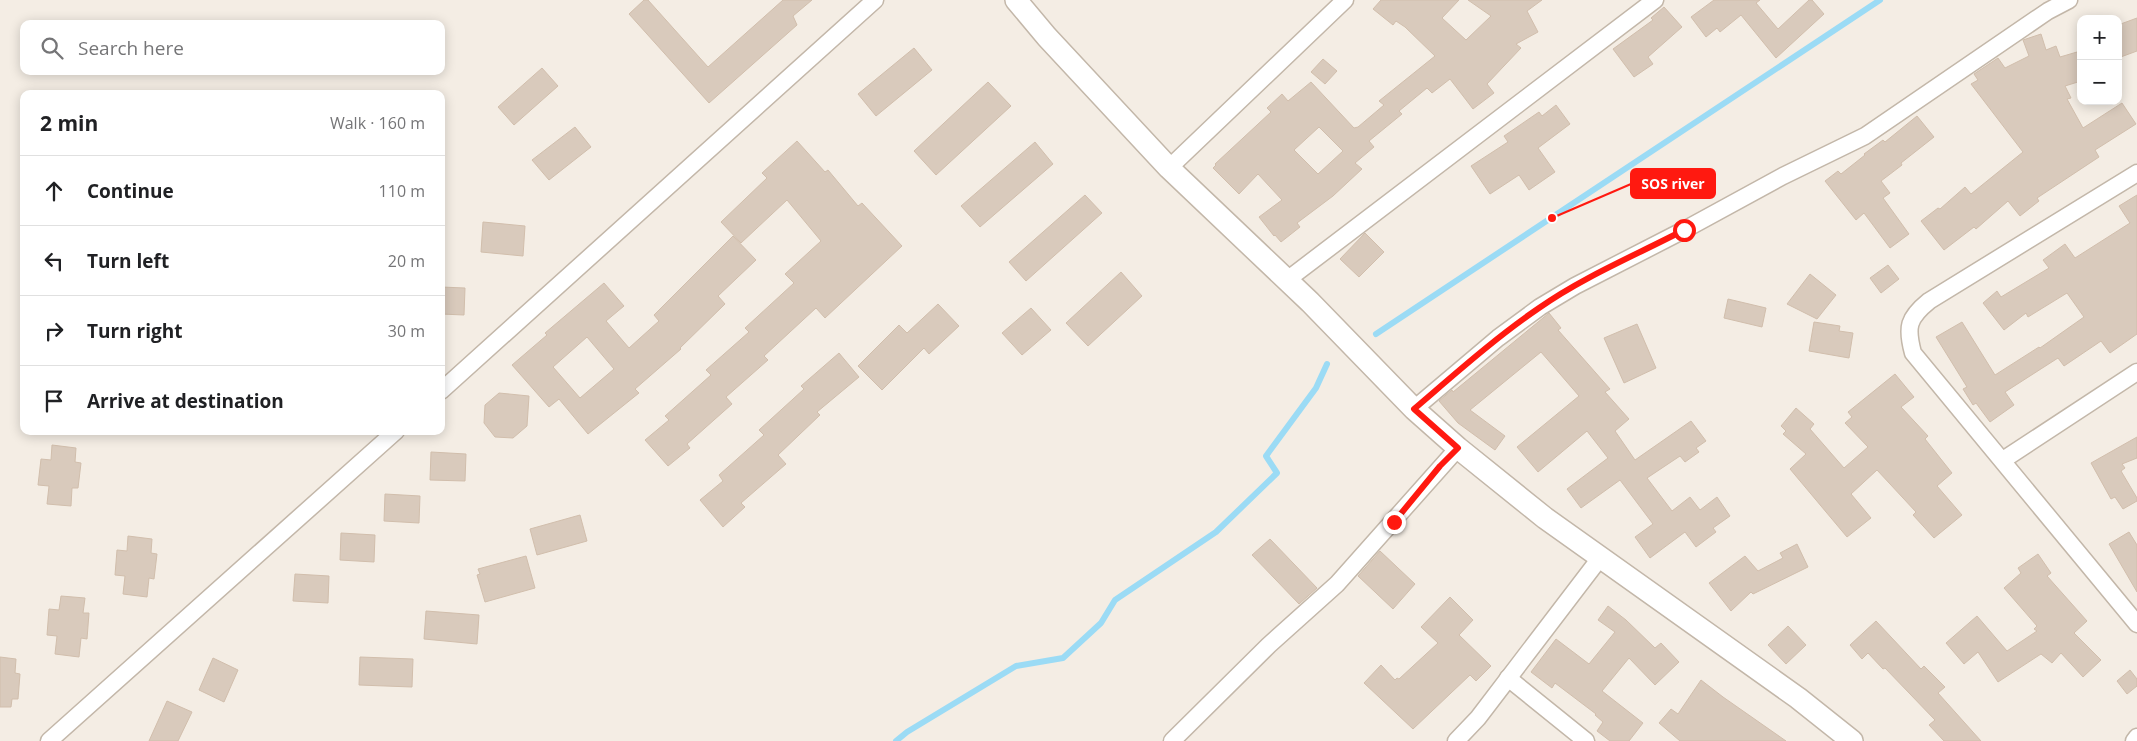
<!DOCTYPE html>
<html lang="en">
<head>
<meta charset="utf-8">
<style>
	:root { --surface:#fff; --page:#f2f2f2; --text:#202124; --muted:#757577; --line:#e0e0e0 }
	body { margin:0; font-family:"Open Sans",sans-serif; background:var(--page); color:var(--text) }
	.controls { position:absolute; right:15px; top:15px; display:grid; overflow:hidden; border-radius:10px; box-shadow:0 2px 12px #0003 }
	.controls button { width:45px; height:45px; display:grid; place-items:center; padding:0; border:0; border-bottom:1px solid var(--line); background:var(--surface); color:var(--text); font:25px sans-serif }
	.stop { position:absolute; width:15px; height:15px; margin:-11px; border:4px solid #ff1910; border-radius:50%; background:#fff }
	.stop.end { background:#ff1910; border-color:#fff; box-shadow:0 1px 5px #0008 }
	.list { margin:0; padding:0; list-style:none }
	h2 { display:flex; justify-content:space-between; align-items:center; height:65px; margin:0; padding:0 20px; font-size:21px }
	h2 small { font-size:16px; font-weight:400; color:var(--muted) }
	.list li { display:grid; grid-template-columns:32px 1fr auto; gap:15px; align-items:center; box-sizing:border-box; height:70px; padding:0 20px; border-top:1px solid var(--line) }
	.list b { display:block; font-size:19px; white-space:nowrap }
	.list em { font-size:16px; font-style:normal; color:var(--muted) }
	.icon { flex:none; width:28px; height:28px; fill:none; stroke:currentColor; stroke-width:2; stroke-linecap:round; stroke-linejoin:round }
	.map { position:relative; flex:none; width:2137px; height:741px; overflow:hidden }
	.search { position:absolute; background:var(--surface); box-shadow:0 2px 12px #0003; left:20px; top:20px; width:425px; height:55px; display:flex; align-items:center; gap:12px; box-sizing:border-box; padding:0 18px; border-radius:10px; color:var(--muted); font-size:19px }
	.panel { position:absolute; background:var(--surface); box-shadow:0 2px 12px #0003; left:20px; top:90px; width:425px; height:345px; border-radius:10px }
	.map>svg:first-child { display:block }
</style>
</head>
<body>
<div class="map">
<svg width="2137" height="741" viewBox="0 0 2137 741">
	<rect width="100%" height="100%" fill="#f4ede4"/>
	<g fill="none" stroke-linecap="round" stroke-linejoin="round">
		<g stroke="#9bdbf5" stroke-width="6">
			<path d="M 1376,334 L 1880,0"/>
			<path d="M 896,741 L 907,732 L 1016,666 L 1063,658 L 1101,623 L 1115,600 L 1216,532 L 1277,473 L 1266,456 L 1316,388 L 1327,364"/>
		</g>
	</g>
	<g fill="#d9cabc" stroke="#d1beac" fill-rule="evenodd">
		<path d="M 644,0 L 648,0 L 708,67 L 783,0 L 812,0 L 793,16 L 797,25 L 709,103 L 629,14 Z"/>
		<path d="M 1381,0 L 1459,0 L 1442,18 L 1466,40 L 1491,16 L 1468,0 L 1542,0 L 1527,11 L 1538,32 L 1516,44 L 1521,48 L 1487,84 L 1494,93 L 1473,109 L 1450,79 L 1432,93 L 1427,88 L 1399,111 L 1402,114 L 1369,141 L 1374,147 L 1355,163 L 1362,169 L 1333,196 L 1297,223 L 1300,227 L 1281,242 L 1275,235 L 1274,236 L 1259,217 L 1282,200 L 1258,174 L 1239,194 L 1213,168 L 1216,165 L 1215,164 L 1271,112 L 1267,108 L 1282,94 L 1288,101 L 1311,82 L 1354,128 L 1358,127 L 1384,105 L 1379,101 L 1435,56 L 1405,27 L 1396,21 L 1393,25 L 1373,9 ZM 1319,127 L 1343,151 L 1318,174 L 1294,150 Z"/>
		<path d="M 1714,0 L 1760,0 L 1756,3 L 1778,29 L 1809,0 L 1812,0 L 1824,14 L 1776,58 L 1741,15 L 1720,32 L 1717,28 L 1706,37 L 1691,17 Z"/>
		<path d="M 1664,7 L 1682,27 L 1648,57 L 1653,64 L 1634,77 L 1613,49 L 1653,20 L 1651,18 Z"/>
		<path d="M 2137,18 L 2137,51 L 2118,58 L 2118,25 Z"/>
		<path d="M 2041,34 L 2046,50 L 2056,46 L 2060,57 L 2077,52 L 2081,63 L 2081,81 L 2065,86 L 2071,98 L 2067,99 L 2083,128 L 2122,103 L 2136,124 L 2095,150 L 2099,157 L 2037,198 L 2039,201 L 2020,216 L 2008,201 L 1976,229 L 1974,227 L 1944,250 L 1921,221 L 1938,208 L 1940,209 L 1965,187 L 1971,194 L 2023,152 L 1971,84 L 1978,80 L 1974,74 L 1998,58 L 2005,68 L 2029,56 L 2023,40 Z"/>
		<path d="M 914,48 L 932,70 L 876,116 L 858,94 Z"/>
		<path d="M 1323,59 L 1337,71 L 1325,84 L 1311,72 Z"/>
		<path d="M 542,68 L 558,86 L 514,125 L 498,107 Z"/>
		<path d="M 988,82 L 1011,106 L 936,175 L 914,151 Z"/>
		<path d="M 1556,105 L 1570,124 L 1538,148 L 1555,172 L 1529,190 L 1519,175 L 1490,194 L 1471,166 L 1508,142 L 1504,136 L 1539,112 L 1542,116 Z"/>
		<path d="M 1917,116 L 1934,137 L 1901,163 L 1902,165 L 1881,181 L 1890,193 L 1883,198 L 1909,234 L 1890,248 L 1864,213 L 1856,220 L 1825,181 L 1838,171 L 1841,174 L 1865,155 L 1864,154 L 1883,140 L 1885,142 Z"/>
		<path d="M 575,127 L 591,147 L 549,180 L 532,160 Z"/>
		<path d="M 797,141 L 825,172 L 828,170 L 858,206 L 862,203 L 902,246 L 825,318 L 816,308 L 764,356 L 768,360 L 726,397 L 732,404 L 687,444 L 690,448 L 668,466 L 645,440 L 669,420 L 665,416 L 711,375 L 706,370 L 749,332 L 745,328 L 794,283 L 785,274 L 821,241 L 787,200 L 741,243 L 721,222 L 767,178 L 762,173 Z"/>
		<path d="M 1035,142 L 1053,164 L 980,227 L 961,206 Z"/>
		<path d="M 1085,195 L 1102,213 L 1026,281 L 1009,262 Z"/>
		<path d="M 2137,195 L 2137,334 L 2110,353 L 2101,341 L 2064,366 L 2058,358 L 2005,392 L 2014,405 L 1990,422 L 1976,403 L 1973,405 L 1963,389 L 1967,387 L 1936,337 L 1962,322 L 1995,375 L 2039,347 L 2040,348 L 2084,317 L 2067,293 L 2028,317 L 2026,313 L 2004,330 L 1983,303 L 1997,291 L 2001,297 L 2049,268 L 2043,260 L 2065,244 L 2075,258 L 2130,223 L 2119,206 Z"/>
		<path d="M 483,222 L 525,226 L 523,256 L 481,252 Z"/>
		<path d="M 1365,233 L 1384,252 L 1359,277 L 1340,259 Z"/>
		<path d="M 733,236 L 756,260 L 718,296 L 725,304 L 680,348 L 681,349 L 635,389 L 639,393 L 588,434 L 559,399 L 549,407 L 512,365 L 547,335 L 545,333 L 604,283 L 624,306 L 606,321 L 629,348 L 659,321 L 654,315 ZM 587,337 L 614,369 L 580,398 L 553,367 Z"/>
		<path d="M 1888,265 L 1899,279 L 1881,293 L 1870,278 Z"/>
		<path d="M 1121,272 L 1142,296 L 1088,346 L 1066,323 Z"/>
		<path d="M 1810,274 L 1836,295 L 1817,319 L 1787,304 Z"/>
		<path d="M 441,287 L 465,288 L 464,315 L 441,314 Z"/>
		<path d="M 1728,299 L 1766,308 L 1762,327 L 1724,318 Z"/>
		<path d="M 938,304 L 959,326 L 929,354 L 924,348 L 882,390 L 858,366 L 899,325 L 907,333 Z"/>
		<path d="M 1031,308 L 1051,330 L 1022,355 L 1002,333 Z"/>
		<path d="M 1549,313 L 1561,328 L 1558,330 L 1610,389 L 1605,392 L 1629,419 L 1615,431 L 1635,460 L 1691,421 L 1706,441 L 1696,448 L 1699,452 L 1685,462 L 1680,456 L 1647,478 L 1672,511 L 1690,497 L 1700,510 L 1717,497 L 1730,516 L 1713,528 L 1716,532 L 1696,547 L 1685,532 L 1650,558 L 1635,537 L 1653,524 L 1620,480 L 1581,508 L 1567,489 L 1608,458 L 1587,431 L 1538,472 L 1517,447 L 1579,396 L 1541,352 L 1470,410 L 1505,436 L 1495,450 L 1458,423 L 1439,401 L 1452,390 L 1453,392 Z"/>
		<path d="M 1814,322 L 1840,326 L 1839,331 L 1853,333 L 1849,358 L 1809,351 Z"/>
		<path d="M 1637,324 L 1656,368 L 1624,383 L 1604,338 Z"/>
		<path d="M 839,353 L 859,377 L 817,412 L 820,415 L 778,455 L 786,464 L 741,503 L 745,507 L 723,527 L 700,500 L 723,481 L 719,475 L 764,435 L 759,430 L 804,389 L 801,386 Z"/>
		<path d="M 1895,374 L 1914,397 L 1901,407 L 1928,436 L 1925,439 L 1952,473 L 1937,486 L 1962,515 L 1934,538 L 1913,515 L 1916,512 L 1877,470 L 1851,494 L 1871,518 L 1847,537 L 1790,469 L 1806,454 L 1783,434 L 1786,431 L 1781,426 L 1796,408 L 1814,424 L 1810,429 L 1844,468 L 1868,447 L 1845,423 L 1852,417 L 1848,412 Z"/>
		<path d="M 499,393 L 529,396 L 527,426 L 513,438 L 495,437 L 484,423 L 485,405 Z"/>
		<path d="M 2137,437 L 2137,458 L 2122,464 L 2125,468 L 2121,471 L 2137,498 L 2137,501 L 2123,509 L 2115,497 L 2111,499 L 2091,463 Z"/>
		<path d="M 52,445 L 76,448 L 75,462 L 81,463 L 78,488 L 72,488 L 71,506 L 47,504 L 49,486 L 38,485 L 41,459 L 51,460 Z"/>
		<path d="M 431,452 L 466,454 L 465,481 L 430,480 Z"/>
		<path d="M 385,494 L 420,496 L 419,523 L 384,521 Z"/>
		<path d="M 580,515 L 587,541 L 537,555 L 530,529 Z"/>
		<path d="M 2129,532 L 2137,545 L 2137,592 L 2109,544 Z"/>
		<path d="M 341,533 L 375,535 L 374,562 L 340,560 Z"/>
		<path d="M 128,536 L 152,539 L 151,553 L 157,554 L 154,579 L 149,578 L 147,597 L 123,594 L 125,576 L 115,575 L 117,550 L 127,551 Z"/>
		<path d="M 1270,539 L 1317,588 L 1299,604 L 1252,555 Z"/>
		<path d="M 1797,544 L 1808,567 L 1753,594 L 1751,592 L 1731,611 L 1709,583 L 1745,556 L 1758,571 L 1783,558 L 1780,553 Z"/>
		<path d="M 1380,551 L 1415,584 L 1393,609 L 1358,576 Z"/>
		<path d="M 2038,554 L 2051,573 L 2047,576 L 2087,621 L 2074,633 L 2101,660 L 2083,677 L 2061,653 L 2052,663 L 2041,654 L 1998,682 L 1978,652 L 1964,664 L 1946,643 L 1977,616 L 2007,651 L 2037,631 L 2034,629 L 2037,626 L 2004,588 L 2021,573 L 2018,568 Z"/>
		<path d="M 526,556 L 535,588 L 485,602 L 477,575 L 480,574 L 478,569 Z"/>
		<path d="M 295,574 L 329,576 L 328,603 L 293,601 Z"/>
		<path d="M 61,596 L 85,598 L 83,613 L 89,613 L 87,639 L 81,638 L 79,657 L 55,654 L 57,636 L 47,635 L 49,609 L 59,610 Z"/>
		<path d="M 1450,597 L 1473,620 L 1459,635 L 1491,666 L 1476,681 L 1470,675 L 1413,729 L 1364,683 L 1381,665 L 1395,680 L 1397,678 L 1399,679 L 1438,643 L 1421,627 Z"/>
		<path d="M 1608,606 L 1626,620 L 1655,648 L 1661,643 L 1679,662 L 1655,685 L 1629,658 L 1602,691 L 1643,723 L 1629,741 L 1610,741 L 1597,731 L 1603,722 L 1595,715 L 1596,714 L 1555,683 L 1552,688 L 1531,672 L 1556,639 L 1589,664 L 1615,632 L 1598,620 Z"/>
		<path d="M 426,611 L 479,615 L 477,644 L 424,639 Z"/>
		<path d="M 1876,621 L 1921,669 L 1924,666 L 1945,687 L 1938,693 L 1981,741 L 1944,741 L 1929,725 L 1935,720 L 1885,668 L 1883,669 L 1868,653 L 1862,659 L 1850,645 Z"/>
		<path d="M 1788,626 L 1806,645 L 1786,664 L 1768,645 Z"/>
		<path d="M 0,657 L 16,659 L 15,673 L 20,674 L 18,699 L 12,699 L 11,707 L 0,707 Z"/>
		<path d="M 360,657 L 413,659 L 412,687 L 359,685 Z"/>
		<path d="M 213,658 L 238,670 L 224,702 L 199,690 Z"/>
		<path d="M 2130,670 L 2137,679 L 2137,686 L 2127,694 L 2117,681 Z"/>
		<path d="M 1701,680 L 1723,697 L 1786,741 L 1680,741 L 1659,723 L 1671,709 L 1678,714 Z"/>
		<path d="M 167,701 L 192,712 L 178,741 L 149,741 Z"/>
	</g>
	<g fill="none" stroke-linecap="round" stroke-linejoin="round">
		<g stroke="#c3b7a9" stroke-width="19">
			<g id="minor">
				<path d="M 1169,168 L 1345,0"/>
				<path d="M 2137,173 L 1929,301 C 1908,318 1906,327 1913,353 L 2137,624"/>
				<path d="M 1287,280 L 1655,0"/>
				<path d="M 441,391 L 875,0"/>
				<path d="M 1414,409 L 1498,338 L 1540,307 L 1575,286 L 1684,230 L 1783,176 L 1865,136 L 2048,11 L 2069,0"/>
				<path d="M 2003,460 L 2137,372"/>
				<path d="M 1508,678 L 1586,741"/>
				<path d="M 49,741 L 396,431"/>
				<path d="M 1172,741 L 1269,645 L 1337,584 L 1458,448"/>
				<path d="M 1456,741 L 1478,718 L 1600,558"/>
				<path d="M 2134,741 L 2137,737"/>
			</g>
		</g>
		<g stroke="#c3b7a9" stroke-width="24">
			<path id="tertiary" d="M 1016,0 L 1047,37 L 1169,168 L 1310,302 L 1414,409 L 1458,448 L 1545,518 L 1798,698 L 1852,741"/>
		</g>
		<use href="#minor" stroke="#fff" stroke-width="16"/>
		<use href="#tertiary" stroke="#fff" stroke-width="21"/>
	</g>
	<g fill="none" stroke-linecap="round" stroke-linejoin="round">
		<path stroke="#ff1910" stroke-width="6" d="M 1394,522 L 1440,466 L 1458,448 L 1414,409 C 1455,374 1495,338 1539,308 C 1583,277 1636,255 1684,230"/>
	</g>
	<path fill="none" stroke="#ff1910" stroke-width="2" d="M1552 218L1631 184"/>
	<circle fill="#ff1910" stroke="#fff" stroke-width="2" cx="1552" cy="218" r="5"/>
	<rect fill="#ff1910" stroke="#ff1910" stroke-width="2" x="1631" y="169" width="84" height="29" rx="5"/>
	<g font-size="14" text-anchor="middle" font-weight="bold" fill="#fff">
		<text x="1673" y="189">SOS river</text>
	</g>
</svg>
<div class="controls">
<button>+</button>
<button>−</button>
</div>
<div class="stop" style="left:1684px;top:230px"></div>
<div class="stop end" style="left:1394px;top:522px"></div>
<div class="search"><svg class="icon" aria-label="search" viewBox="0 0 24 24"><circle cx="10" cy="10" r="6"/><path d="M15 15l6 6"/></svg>Search here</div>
<section class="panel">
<h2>2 min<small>Walk · 160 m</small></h2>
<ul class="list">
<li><svg class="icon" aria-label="ahead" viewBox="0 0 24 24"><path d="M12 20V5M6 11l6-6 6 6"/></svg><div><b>Continue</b></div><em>110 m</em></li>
<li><svg class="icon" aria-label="left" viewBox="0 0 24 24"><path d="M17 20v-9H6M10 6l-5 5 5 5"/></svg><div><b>Turn left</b></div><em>20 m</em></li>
<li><svg class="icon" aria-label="right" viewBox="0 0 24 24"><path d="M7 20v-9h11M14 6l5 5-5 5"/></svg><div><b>Turn right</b></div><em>30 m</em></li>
<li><svg class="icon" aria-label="arrive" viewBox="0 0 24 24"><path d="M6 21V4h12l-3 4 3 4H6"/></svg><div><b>Arrive at destination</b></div></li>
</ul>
</section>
</div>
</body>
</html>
